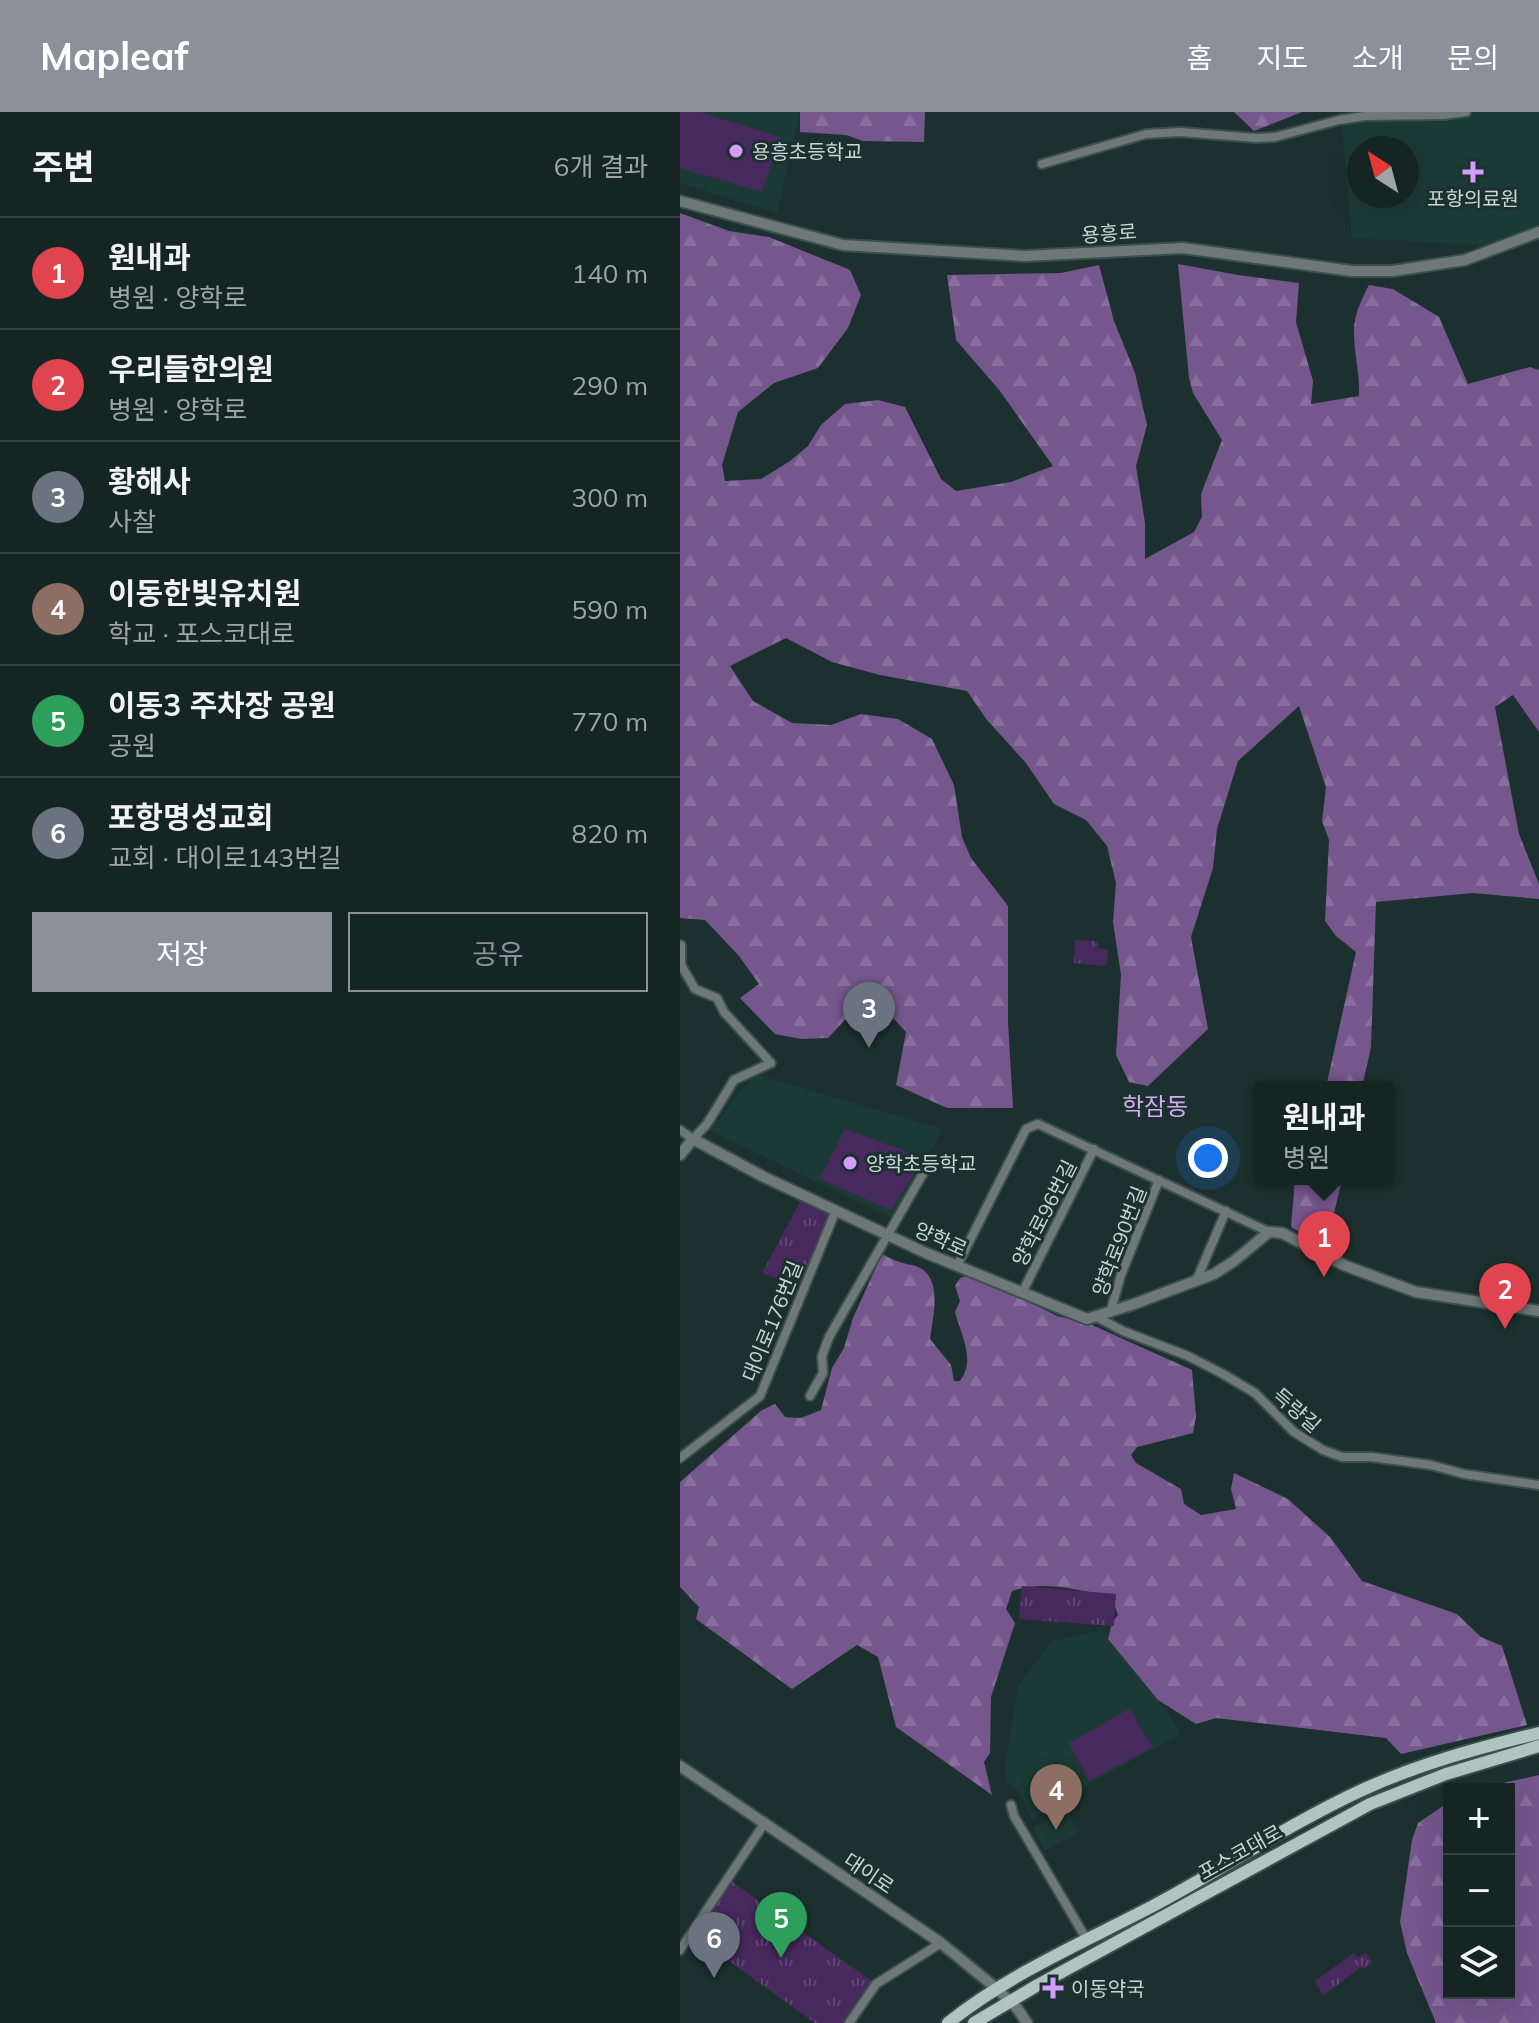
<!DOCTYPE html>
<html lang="ko">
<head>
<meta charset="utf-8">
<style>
	:root { --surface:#152523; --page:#223130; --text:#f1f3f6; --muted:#9da5a6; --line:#344241; --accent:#8c9099 }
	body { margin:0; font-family:Mulish,"Noto Sans KR",sans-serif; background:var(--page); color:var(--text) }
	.controls { position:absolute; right:24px; bottom:24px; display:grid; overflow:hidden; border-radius:0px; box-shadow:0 8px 32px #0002 }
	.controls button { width:72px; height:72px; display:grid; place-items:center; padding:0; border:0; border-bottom:2px solid var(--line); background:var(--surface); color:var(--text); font:40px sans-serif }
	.compass { position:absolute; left:667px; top:24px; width:72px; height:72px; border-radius:50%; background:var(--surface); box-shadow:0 8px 32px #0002; rotate:324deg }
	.you { position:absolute; left:528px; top:1046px; width:28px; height:28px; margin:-20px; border:6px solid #fff; border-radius:50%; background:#1a73e8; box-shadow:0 0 0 12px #1a73e833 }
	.badge { display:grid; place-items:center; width:52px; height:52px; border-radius:50%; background:var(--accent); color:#fff; font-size:26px; font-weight:700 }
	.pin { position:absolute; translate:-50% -66px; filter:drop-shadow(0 2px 4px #0008) }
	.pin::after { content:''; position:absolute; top:42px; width:28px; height:24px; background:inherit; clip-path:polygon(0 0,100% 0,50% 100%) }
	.popup { position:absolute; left:574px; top:969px; width:140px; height:104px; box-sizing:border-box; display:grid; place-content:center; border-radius:0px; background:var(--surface); filter:drop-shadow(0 2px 6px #0005); font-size:26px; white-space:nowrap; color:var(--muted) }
	.popup b { font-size:30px; color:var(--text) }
	.popup::after { content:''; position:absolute; left:50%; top:100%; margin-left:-16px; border:16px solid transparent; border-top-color:var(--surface) }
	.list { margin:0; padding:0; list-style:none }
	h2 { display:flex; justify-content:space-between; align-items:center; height:104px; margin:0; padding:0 32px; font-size:34px }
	h2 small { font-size:26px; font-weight:400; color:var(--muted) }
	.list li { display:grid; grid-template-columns:52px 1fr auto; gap:24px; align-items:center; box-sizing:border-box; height:112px; padding:0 32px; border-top:2px solid var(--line) }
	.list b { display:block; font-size:30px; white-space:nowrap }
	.list p { margin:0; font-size:26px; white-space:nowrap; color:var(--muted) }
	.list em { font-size:26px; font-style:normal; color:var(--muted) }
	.actions { display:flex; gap:16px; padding:24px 32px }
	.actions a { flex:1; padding:18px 0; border:2px solid var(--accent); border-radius:0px; text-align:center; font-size:28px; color:var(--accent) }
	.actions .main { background:var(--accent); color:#fff }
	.icon { flex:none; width:44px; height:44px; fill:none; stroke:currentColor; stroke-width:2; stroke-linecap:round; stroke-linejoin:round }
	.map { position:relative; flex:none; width:859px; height:1911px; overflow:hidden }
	header { display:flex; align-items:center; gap:48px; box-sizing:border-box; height:112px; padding:0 40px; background:var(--accent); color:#fff }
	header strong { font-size:38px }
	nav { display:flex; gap:44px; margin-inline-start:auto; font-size:28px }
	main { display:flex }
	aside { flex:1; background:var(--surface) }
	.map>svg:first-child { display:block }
</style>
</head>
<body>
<header>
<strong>Mapleaf</strong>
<nav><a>홈</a><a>지도</a><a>소개</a><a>문의</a></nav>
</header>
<main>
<aside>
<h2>주변<small>6개 결과</small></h2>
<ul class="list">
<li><span class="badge" style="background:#e0444e">1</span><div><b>원내과</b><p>병원 · 양학로</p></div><em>140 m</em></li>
<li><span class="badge" style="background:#e0444e">2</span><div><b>우리들한의원</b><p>병원 · 양학로</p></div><em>290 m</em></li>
<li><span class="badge" style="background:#6b7280">3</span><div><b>황해사</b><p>사찰</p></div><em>300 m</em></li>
<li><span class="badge" style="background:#8d6e63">4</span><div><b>이동한빛유치원</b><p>학교 · 포스코대로</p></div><em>590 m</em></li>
<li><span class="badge" style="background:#2e9e5b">5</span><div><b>이동3 주차장 공원</b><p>공원</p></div><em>770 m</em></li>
<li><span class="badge" style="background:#6b7280">6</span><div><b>포항명성교회</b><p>교회 · 대이로143번길</p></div><em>820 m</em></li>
</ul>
<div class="actions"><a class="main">저장</a><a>공유</a></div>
</aside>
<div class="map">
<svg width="859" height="1911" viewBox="0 0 859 1911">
	<defs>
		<pattern id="forest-firs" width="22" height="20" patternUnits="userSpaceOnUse" patternTransform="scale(2)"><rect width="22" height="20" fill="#75568d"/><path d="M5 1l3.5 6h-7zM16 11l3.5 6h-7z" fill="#876e9c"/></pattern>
		<pattern id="park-tufts" width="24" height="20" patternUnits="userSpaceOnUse" patternTransform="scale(2)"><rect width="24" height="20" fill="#47295d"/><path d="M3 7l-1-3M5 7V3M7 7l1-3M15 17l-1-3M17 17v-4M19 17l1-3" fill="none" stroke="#604773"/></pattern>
	</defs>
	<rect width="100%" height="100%" fill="#1c312f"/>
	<g fill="#1b3a36" fill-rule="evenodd">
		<path d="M 0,0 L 120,0 L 97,101 L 0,71 Z"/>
		<path d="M 740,0 L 859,0 L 859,117 L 806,133 L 672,126 L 661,6 ZM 679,36 L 727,36 L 727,84 L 679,84 Z"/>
		<path d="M 74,962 L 263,1017 L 212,1106 L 30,1019 Z"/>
		<path d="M 422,1518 L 478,1588 L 501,1622 L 375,1690 L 353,1708 L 337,1677 L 327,1670 L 325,1654 L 338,1574 L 372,1529 Z"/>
		<path d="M 386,1696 L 398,1720 L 365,1739 L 353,1716 Z"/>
	</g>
	<g fill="url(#forest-firs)">
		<path d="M 120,0 L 245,0 L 244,30 L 183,29 L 166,23 L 120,20 Z"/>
		<path d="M 554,0 L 622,0 L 574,19 Z"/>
		<path d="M 0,101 L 49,119 L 89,125 L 170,158 L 181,183 L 168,216 L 138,256 L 94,271 L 58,300 L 42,353 L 45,369 L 81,367 L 110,349 L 128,334 L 141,313 L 165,292 L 198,288 L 225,295 L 261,367 L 276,379 L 331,370 L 373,354 L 320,279 L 276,228 L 267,163 L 381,161 L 419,153 L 434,209 L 455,261 L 467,313 L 456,354 L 465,411 L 465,447 L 514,420 L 522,405 L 521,382 L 542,328 L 513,281 L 509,266 L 498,152 L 558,163 L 619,171 L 616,210 L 633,269 L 631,292 L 679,284 C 680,262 674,242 674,221 C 673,205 682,186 689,173 L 713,177 L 759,205 L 788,272 L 850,255 L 859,258 L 859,620 L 833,583 L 815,595 L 839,722 L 859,772 L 859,787 L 793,781 L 696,790 L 691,935 L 682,975 L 646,975 L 676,840 L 656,824 L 645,809 L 649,728 L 642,709 L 646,675 L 619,594 L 558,649 L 537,717 L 533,756 L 511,825 L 528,917 L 468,974 L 449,970 L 436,943 L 441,863 L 433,810 L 436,771 L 427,734 L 406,708 L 374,692 L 346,651 L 307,608 L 287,579 L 200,563 L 152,550 L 106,526 L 50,554 L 73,589 L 112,611 L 151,613 L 181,602 L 218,607 L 252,627 L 274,673 L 282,725 L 291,746 L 328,794 L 328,910 L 333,996 L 267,996 L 216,973 L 226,920 L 190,881 L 148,926 L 121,927 L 95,922 L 60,886 L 79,872 L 59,844 L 25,808 L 0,806 Z"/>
		<path d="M 615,1067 L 662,1067 L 646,1136 L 611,1115 Z"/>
		<path d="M 202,1142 C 213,1148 220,1151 232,1153 C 265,1161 253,1203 250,1227 L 271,1253 L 274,1269 L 280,1269 C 296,1248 281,1223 275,1200 L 280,1189 L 275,1174 L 280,1166 L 289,1163 L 336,1183 L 377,1204 L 412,1213 L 512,1258 L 516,1304 L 513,1321 L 457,1335 L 451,1343 L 456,1351 L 501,1377 L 504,1392 L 521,1403 L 556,1397 L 551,1377 L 554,1361 L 608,1387 L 650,1425 L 682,1469 L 777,1502 L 801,1525 L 822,1534 L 847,1613 L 721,1642 L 706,1626 L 536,1606 L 516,1612 L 478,1588 L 428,1527 L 432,1511 L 438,1503 L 431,1485 C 398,1478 365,1468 332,1479 L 326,1497 L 335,1511 L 311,1585 L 310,1641 L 304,1650 L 312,1683 L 216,1615 L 198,1545 L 177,1533 L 112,1577 L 16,1507 L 19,1495 L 0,1475 L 0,1370 L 82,1298 L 95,1292 L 105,1305 L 121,1306 L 141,1298 L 152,1256 L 164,1236 L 173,1206 Z"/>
		<path d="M 859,1663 L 859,1911 L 756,1911 L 727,1841 L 720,1810 L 732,1728 L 738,1711 L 769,1690 L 769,1881 L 829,1881 L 829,1677 L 797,1677 Z"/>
	</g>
	<g fill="url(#park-tufts)">
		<path d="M 395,828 L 417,829 L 418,836 L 428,838 L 426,854 L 394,851 Z"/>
		<path d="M 123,1084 L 156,1098 L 120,1175 L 82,1161 Z"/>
		<path d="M 342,1474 L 436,1482 L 434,1514 L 339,1507 Z"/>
		<path d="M 47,1766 L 196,1872 L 169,1911 L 135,1911 L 10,1821 Z"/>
		<path d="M 674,1841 L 677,1845 L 686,1841 L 692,1851 L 684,1857 L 681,1855 L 643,1884 L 635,1869 Z"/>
	</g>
	<g fill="#47295d">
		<path d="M 0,0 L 20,0 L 100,25 L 82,80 L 0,56 Z"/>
		<path d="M 165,1017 L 244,1046 L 211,1098 L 140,1067 Z"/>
		<path d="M 449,1597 L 473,1635 L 409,1669 L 389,1631 Z"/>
	</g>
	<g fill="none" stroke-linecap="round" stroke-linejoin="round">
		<g stroke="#3b4f4d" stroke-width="12">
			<g id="minor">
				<path d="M 362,52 L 466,22 L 500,20 L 576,26 L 595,25 L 659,8 L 685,4 L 764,3 L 786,0"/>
				<path d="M 0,1018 L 13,1027 L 27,1012 L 54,968 L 91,951 L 44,900 L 37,886 L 15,877 L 1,853 L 1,833"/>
				<path d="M 277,1154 L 346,1017 L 358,1012 L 589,1120"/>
				<path d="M 517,1167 L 546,1099"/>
				<path d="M 343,1179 L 414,1037"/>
				<path d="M 430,1201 L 441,1163 L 479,1068"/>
				<path d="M 417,1205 L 443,1219 L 508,1244 L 543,1262 L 575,1281 L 614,1320 L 643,1338 L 662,1345 L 691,1345 L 751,1353 L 784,1362 L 859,1373"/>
				<path d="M 130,1284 L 143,1261 L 142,1244 L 149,1225 L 252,1046"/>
				<path d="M 0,1346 L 80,1284 L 156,1098"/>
				<path d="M 331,1693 L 334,1704 L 407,1828"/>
				<path d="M 0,1838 L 84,1712"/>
				<path d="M 169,1911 L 196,1872 L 261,1831"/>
			</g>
		</g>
		<g stroke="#3b4f4d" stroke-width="14">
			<g id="tertiary">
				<path d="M 0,89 L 163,133 L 345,144 L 503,136 L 672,159 L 713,159 L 785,148 L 859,120"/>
				<path d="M 0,1043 L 13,1027 L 84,1065 L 246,1141 L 407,1207 L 454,1192 L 534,1162 L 554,1149 L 589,1120 L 602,1121 L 666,1154 L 736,1180 L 859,1199"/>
				<path d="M 0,1654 L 261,1831 L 317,1877 L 337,1896 L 347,1911"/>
			</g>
		</g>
		<g stroke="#3b4f4d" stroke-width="16">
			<g id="primary">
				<path d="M 268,1911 C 329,1862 404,1830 473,1794 C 543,1757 609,1712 680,1679 C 738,1652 798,1636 859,1621"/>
				<path d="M 294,1911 L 356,1874 L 690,1692 L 766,1662 L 859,1634"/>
			</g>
		</g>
		<use href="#minor" stroke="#6e7977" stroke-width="8"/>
		<use href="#tertiary" stroke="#6e7977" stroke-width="10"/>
		<use href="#primary" stroke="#b0c5c1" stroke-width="12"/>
	</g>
	<g fill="#d39cfd" stroke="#1c312f" stroke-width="3">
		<circle cx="56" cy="39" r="8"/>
		<path d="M789 48h8v8h8v8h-8v8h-8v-8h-8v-8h8z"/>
		<circle cx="170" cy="1051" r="8"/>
		<path d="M369 1864h8v8h8v8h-8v8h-8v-8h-8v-8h8z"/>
	</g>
	<g text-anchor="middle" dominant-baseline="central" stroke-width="6" stroke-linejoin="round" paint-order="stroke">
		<g font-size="20" fill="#c9d6d4" stroke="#1c312f" text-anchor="start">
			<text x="72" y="39">용흥초등학교</text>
			<text x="793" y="86" text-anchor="middle">포항의료원</text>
			<text x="186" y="1051">양학초등학교</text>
			<text x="391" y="1876">이동약국</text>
		</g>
		<g font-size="20" fill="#c9d6d4" stroke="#1c312f">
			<text transform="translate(429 121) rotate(-4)">용흥로</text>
			<text transform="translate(364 1101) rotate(-63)">양학로96번길</text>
			<text transform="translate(261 1127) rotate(24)">양학로</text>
			<text transform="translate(439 1129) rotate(-69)">양학로90번길</text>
			<text transform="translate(92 1209) rotate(-68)">대이로176번길</text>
			<text transform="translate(617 1298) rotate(41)">득량길</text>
			<text transform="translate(560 1740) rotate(-29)">포스코대로</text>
			<text transform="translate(189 1761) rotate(34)">대이로</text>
		</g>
		<g font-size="24" fill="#d2adf0" stroke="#1c312f">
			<text x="475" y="994">학잠동</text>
		</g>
	</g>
</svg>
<div class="controls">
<button>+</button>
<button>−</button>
<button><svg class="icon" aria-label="layers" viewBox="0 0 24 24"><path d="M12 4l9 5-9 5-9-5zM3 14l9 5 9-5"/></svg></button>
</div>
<svg class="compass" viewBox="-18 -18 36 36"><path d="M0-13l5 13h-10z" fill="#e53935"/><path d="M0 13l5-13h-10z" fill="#9da5a6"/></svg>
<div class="you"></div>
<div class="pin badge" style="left:644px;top:1165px;background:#e0444e">1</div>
<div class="popup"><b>원내과</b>병원</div>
<div class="pin badge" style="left:825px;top:1217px;background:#e0444e">2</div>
<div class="pin badge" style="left:189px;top:936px;background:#6b7280">3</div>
<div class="pin badge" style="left:376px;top:1718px;background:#8d6e63">4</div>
<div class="pin badge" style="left:101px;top:1846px;background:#2e9e5b">5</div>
<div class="pin badge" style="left:34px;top:1866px;background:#6b7280">6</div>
</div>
</main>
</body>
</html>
